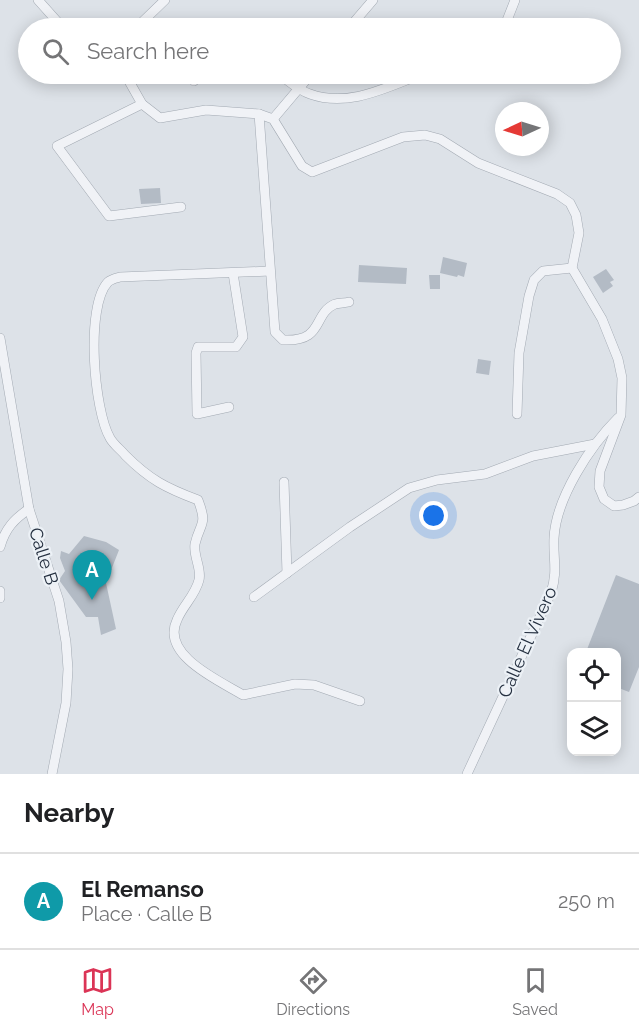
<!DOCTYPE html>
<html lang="en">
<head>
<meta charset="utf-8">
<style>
	:root { --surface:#fff; --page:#f6f6f6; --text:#202124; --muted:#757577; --line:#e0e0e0; --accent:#db3456 }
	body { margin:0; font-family:Raleway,sans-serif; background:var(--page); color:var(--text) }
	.controls { position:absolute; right:18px; bottom:18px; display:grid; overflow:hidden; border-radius:12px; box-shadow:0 3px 15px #0003 }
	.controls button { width:54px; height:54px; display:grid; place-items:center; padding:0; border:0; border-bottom:2px solid var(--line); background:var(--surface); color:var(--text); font:30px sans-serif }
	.compass { position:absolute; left:495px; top:102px; width:54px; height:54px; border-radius:50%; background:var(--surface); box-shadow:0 3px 15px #0003; rotate:266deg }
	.you { position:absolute; left:434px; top:516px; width:21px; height:21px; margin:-15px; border:4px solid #fff; border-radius:50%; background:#1a73e8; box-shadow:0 0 0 9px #1a73e833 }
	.badge { display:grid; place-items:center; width:39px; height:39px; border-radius:50%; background:var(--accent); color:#fff; font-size:20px; font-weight:700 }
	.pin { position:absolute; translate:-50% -50px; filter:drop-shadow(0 2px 3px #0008) }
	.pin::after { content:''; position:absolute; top:32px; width:21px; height:18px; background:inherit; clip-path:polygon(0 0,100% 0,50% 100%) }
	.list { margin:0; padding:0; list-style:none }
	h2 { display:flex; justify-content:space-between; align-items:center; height:78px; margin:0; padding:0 24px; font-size:26px }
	h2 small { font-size:20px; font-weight:400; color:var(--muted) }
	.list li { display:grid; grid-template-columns:39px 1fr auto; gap:18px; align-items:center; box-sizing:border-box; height:96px; padding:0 24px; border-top:2px solid var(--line) }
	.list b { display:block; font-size:22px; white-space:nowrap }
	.list p { margin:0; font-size:20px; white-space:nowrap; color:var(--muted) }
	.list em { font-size:20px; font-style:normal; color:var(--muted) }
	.icon { flex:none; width:33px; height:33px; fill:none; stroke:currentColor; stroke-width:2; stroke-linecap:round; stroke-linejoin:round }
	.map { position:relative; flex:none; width:639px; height:774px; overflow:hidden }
	.search { position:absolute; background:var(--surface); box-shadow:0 3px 15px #0003; left:18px; right:18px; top:18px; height:66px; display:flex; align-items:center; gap:15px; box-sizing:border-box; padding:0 21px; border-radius:33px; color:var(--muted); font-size:22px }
	.sheet { height:174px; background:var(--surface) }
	nav { display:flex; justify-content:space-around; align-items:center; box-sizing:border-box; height:84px; border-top:2px solid var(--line); background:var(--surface); font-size:16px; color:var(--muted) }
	nav a { display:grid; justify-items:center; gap:3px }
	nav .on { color:var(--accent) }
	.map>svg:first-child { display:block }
</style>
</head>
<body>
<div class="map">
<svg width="639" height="774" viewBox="0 0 639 774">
	<rect width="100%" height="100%" fill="#dde2e8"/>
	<g fill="#b3bbc5">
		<path d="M 160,188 L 161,203 L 141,204 L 139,189 Z"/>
		<path d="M 443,257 L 467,263 L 464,277 L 458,275 L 457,277 L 440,273 Z"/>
		<path d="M 359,265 L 407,268 L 406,284 L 358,282 Z"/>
		<path d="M 606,269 L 614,280 L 610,282 L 613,286 L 603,293 L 593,277 Z"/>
		<path d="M 429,275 L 440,275 L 440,289 L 430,289 Z"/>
		<path d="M 478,359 L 491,361 L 489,375 L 476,373 Z"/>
		<path d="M 84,536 L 106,542 L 119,550 L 106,583 L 116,629 L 101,635 L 98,617 L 86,617 L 59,580 L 65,571 L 60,558 L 61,551 L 69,554 Z"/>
		<path d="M 616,575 L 639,584 L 639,667 L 629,692 L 616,687 L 616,652 L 586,652 Z"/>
	</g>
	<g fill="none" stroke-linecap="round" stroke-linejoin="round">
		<g stroke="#a2a9b2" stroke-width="10">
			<g id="street">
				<path d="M 38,0 L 63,28"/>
				<path d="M 136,28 L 165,0"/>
				<path d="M 349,28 L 373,0"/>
				<path d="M 504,28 L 515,0"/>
				<path d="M 125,74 L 142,104 L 160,118 L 206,110 L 259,114 L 273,119 L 302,166 L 312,172 L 403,137 L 425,135 L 440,139 L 478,163 L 557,194 L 570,203 L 576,215 L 579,233 L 572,268 L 602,319 L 618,359 L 622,378 L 621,415 L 600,471 L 599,487 L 604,499 L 614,506 L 623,505 L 634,501 L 639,497"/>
				<path d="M 279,74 C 289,81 298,90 310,94 C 349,108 387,87 422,74"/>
				<path d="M 194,81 L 199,74"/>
				<path d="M 142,104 L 57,146 L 109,216 L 181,207"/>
				<path d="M 259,114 L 275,332 L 283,340 C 325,342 312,314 335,304 C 339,303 345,303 349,302"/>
				<path d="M 273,119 L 311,74"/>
				<path d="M 270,271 L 120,277 C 116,278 111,279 108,282 C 85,306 94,411 110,438 C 113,444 121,450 125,455 C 150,480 166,488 198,500 C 208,526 200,522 195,544 C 193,556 202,569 199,580 C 195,596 183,605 177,620 C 160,655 220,681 243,695 L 295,684 L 314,685 L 360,701"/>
				<path d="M 0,338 L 29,509 L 59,601 L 66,642 L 68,669 L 66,703 L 52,774"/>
				<path d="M 229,407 L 197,414 L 196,353 L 198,347 L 236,347 L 243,337 L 233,273"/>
				<path d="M 517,414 L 519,353 L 529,296 L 534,280 L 543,271 L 572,268"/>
				<path d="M 284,482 L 287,573"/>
				<path d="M 0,547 C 5,529 14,519 29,509"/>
				<path d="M 0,591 L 0,598"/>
				<path d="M 254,597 L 350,527 L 409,488 L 437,480 L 485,474 L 533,456 L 595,444"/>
				<path d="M 467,774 L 551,593 C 558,570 553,560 554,538 C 556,498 590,446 618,418"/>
			</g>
		</g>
		<use href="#street" stroke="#f0f2f6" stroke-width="9"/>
	</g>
	<g text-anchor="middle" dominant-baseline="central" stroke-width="4.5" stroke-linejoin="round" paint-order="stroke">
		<g font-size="18" fill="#253040" stroke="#ecf1f6">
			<text transform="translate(44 556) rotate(72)">Calle B</text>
			<text transform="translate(527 642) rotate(-66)">Calle El Vivero</text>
		</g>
	</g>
</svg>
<div class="controls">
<button><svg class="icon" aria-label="locate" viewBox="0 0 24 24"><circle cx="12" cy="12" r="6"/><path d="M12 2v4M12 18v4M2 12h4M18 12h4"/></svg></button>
<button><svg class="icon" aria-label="layers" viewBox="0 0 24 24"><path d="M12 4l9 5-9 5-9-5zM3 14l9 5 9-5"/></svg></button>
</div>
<svg class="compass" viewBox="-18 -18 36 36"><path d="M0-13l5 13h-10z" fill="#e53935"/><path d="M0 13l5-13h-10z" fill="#757577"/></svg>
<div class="you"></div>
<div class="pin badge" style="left:92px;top:600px;background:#0f9aa8">A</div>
<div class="search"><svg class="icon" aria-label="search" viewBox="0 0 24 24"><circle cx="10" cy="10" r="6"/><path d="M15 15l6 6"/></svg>Search here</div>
</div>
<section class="sheet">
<h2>Nearby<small></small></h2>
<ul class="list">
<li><span class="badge" style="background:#0f9aa8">A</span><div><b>El Remanso</b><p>Place · Calle B</p></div><em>250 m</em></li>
</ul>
</section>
<nav>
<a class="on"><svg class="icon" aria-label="map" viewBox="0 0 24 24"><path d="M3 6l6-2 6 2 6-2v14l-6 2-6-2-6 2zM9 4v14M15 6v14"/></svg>Map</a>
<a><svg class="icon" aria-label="directions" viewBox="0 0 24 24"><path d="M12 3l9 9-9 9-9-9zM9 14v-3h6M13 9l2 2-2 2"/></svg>Directions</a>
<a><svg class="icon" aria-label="saved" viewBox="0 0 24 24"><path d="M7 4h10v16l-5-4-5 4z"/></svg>Saved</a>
</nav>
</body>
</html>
